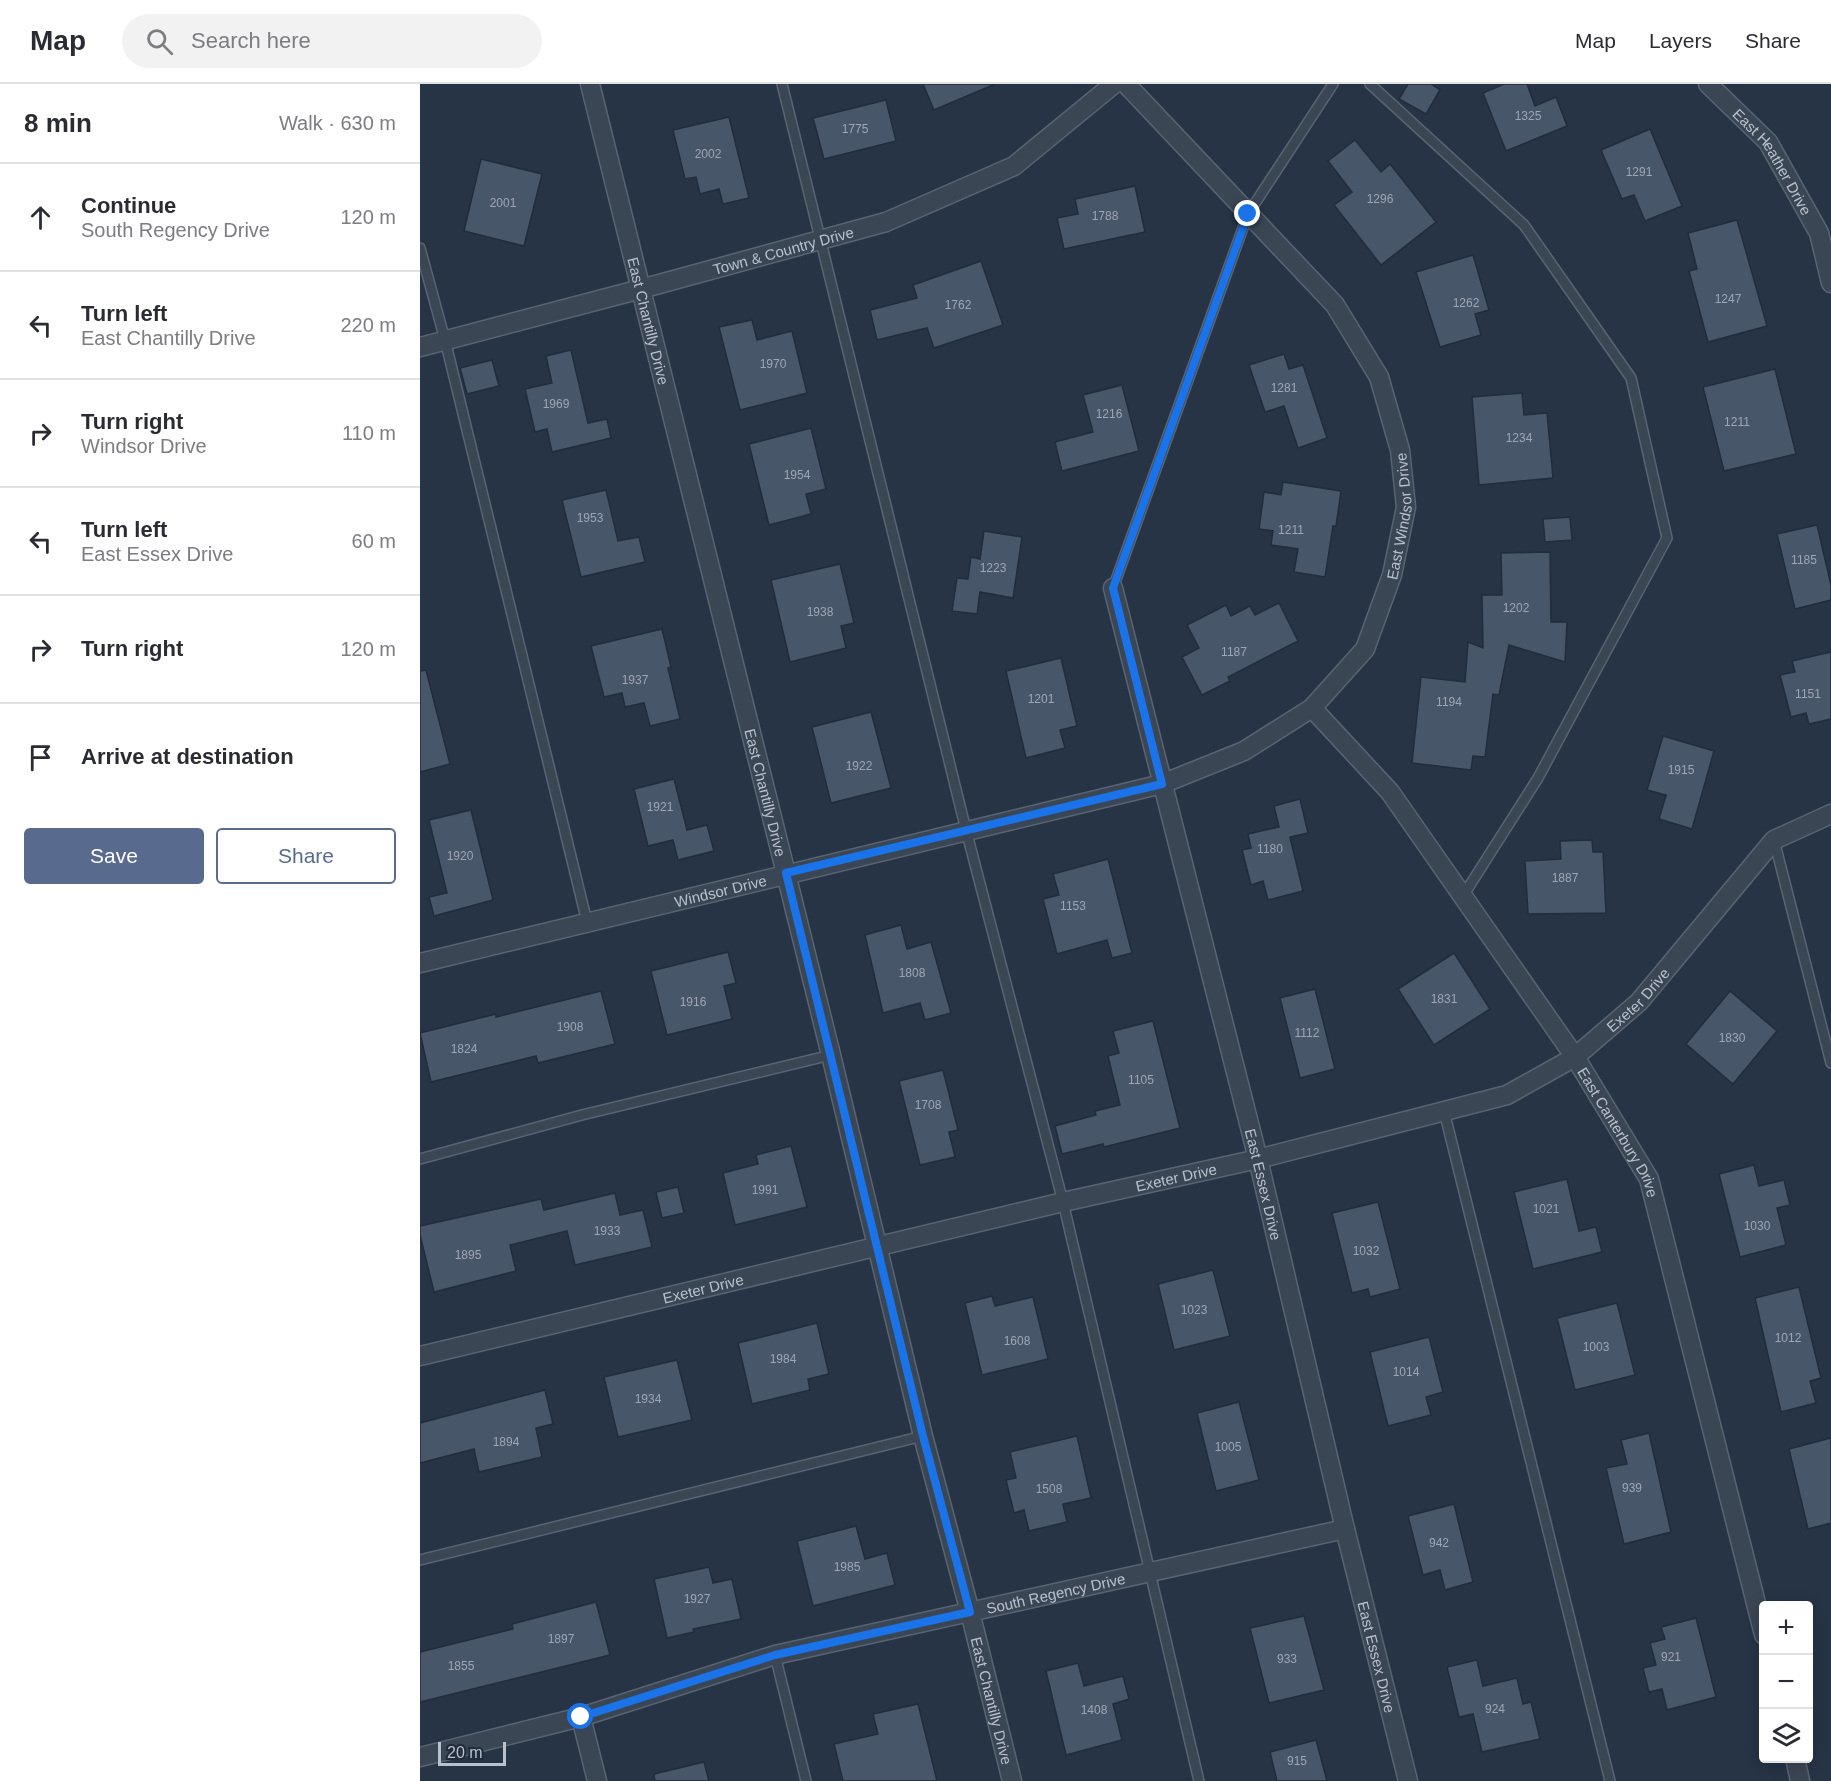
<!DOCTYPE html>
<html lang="en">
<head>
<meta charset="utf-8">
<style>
	:root { --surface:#fff; --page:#f2f2f3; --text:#2b2b33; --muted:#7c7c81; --line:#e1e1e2; --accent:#586b8e }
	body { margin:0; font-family:Arial,sans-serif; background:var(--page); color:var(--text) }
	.controls { position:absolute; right:18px; bottom:18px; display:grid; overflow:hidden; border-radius:6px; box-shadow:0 3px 15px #0003 }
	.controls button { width:54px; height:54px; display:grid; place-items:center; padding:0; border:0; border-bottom:2px solid var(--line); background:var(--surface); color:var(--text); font:30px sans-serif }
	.scale { position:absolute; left:18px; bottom:15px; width:68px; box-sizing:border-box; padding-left:6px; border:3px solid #b9c1ce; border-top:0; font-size:16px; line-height:21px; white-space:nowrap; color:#b9c1ce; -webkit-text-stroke:4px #1f2b3a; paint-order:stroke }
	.stop { position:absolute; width:18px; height:18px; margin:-14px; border:4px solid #1a73e8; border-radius:50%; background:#fff }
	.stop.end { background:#1a73e8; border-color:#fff; box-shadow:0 2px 6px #0008 }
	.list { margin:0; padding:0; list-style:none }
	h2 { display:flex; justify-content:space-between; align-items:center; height:78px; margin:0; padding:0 24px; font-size:26px }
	h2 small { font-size:20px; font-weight:400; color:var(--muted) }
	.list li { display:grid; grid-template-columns:39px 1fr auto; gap:18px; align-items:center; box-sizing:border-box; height:108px; padding:0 24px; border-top:2px solid var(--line) }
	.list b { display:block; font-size:22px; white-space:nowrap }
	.list p { margin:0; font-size:20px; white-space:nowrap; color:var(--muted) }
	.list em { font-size:20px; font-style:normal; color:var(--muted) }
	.actions { display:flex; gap:12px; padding:18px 24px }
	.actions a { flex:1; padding:14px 0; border:2px solid var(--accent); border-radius:6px; text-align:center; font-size:21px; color:var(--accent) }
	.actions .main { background:var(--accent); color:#fff }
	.icon { flex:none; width:33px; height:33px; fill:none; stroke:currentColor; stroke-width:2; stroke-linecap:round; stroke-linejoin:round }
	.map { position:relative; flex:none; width:1411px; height:1697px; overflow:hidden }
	header { display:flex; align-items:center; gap:36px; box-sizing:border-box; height:84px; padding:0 30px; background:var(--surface); border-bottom:2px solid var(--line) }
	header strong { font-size:28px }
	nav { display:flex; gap:33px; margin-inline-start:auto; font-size:21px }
	.search { width:420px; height:54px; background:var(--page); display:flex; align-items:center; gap:15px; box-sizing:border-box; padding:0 21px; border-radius:33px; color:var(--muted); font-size:22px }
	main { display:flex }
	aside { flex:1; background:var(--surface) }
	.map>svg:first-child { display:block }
</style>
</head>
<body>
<header>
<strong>Map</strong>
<div class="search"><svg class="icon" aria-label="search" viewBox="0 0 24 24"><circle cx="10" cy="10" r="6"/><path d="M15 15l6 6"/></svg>Search here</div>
<nav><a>Map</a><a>Layers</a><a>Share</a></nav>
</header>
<main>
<aside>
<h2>8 min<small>Walk · 630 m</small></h2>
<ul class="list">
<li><svg class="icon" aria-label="ahead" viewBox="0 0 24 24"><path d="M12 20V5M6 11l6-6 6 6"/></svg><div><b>Continue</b><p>South Regency Drive</p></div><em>120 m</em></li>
<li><svg class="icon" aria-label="left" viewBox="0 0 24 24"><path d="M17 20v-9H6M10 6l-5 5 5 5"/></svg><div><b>Turn left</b><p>East Chantilly Drive</p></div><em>220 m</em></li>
<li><svg class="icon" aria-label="right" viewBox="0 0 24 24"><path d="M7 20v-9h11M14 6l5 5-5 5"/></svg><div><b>Turn right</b><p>Windsor Drive</p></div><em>110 m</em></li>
<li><svg class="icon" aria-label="left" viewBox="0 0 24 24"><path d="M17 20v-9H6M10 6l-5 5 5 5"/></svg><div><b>Turn left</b><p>East Essex Drive</p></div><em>60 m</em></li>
<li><svg class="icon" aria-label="right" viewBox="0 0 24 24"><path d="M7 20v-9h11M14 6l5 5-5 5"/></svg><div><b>Turn right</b></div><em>120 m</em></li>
<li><svg class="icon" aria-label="arrive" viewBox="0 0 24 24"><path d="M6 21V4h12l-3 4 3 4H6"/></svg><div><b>Arrive at destination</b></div></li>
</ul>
<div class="actions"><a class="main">Save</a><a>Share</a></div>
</aside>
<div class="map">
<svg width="1411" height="1697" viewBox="0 0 1411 1697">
	<rect width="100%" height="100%" fill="#263446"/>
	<g fill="#48566a" stroke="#212d3c" stroke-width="1.5">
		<path d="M 503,0 L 575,0 L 514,26 Z"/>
		<path d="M 988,0 L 1011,0 L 1020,6 L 1006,30 L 979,15 Z"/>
		<path d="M 1084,0 L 1107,0 L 1115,22 L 1136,13 L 1147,42 L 1086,67 L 1063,9 Z"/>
		<path d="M 466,16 L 476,57 L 404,75 L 393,34 Z"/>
		<path d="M 309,33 L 329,114 L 303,120 L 299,105 L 280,110 L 276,93 L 265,95 L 253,46 Z"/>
		<path d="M 1230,45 L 1262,122 L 1225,137 L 1214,111 L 1202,115 L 1181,66 Z"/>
		<path d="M 935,56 L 961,88 L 970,80 L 1016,138 L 961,181 L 914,121 L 932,108 L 908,77 Z"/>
		<path d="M 61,75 L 122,90 L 104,162 L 44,147 Z"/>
		<path d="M 715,102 L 725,148 L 644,165 L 637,134 L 658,130 L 655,115 Z"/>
		<path d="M 1317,136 L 1347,242 L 1288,258 L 1269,187 L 1277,185 L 1268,149 Z"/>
		<path d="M 1053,171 L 1069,226 L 1055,230 L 1061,251 L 1020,263 L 996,188 Z"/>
		<path d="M 561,177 L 583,241 L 514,264 L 507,244 L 457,256 L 450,226 L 497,214 L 493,201 Z"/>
		<path d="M 332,236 L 337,256 L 372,247 L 387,309 L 320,326 L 299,243 Z"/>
		<path d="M 151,266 L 168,339 L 187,335 L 191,354 L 132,368 L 127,345 L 115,348 L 105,305 L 132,299 L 126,272 Z"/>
		<path d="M 864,270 L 869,285 L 883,281 L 907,354 L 878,364 L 864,322 L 845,328 L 829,281 Z"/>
		<path d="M 72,276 L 79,302 L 47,310 L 40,284 Z"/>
		<path d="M 1355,285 L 1376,370 L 1304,387 L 1283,303 Z"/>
		<path d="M 702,301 L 719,367 L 642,387 L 635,358 L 673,348 L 663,311 Z"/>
		<path d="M 1102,309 L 1104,331 L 1127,329 L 1133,394 L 1059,401 L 1052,313 Z"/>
		<path d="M 391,344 L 406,405 L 386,410 L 391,430 L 349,441 L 329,360 Z"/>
		<path d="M 863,398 L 921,407 L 916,442 L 913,442 L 905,493 L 874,488 L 878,465 L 851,461 L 853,447 L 839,445 L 844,408 L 861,411 Z"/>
		<path d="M 186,406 L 198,457 L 219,453 L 225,478 L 161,493 L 142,416 Z"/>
		<path d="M 1150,433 L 1152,456 L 1125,458 L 1123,435 Z"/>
		<path d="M 1397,441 L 1411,501 L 1411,516 L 1375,525 L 1357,450 Z"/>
		<path d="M 564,447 L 602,453 L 593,514 L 560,508 L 557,530 L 532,527 L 537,494 L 548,495 L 551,473 L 560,475 Z"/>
		<path d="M 1130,468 L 1131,538 L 1147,538 L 1145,578 L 1089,561 L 1079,611 L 1073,610 L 1065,673 L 1053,672 L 1051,686 L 992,679 L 1001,593 L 1045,598 L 1048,558 L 1063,564 L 1062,511 L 1082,511 L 1081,469 Z"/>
		<path d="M 420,480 L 434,539 L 421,542 L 426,564 L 370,578 L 351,496 Z"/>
		<path d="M 859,519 L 878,557 L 808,593 L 810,597 L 782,611 L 762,573 L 779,564 L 767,541 L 806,521 L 811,532 L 830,522 L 835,531 Z"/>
		<path d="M 242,545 L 251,583 L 248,584 L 260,635 L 230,642 L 224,619 L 205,623 L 202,609 L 184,613 L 171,562 Z"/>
		<path d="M 1411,568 L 1411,635 L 1389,640 L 1386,629 L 1371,633 L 1360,591 L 1375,588 L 1372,577 Z"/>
		<path d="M 641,574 L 657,642 L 640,646 L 645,664 L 606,674 L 586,587 Z"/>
		<path d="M 6,586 L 30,680 L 0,688 L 0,587 Z"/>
		<path d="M 451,628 L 471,704 L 411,719 L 392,643 Z"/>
		<path d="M 1243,652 L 1294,667 L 1272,745 L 1239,735 L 1246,711 L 1227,706 Z"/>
		<path d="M 254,695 L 267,746 L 287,741 L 294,767 L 258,776 L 253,756 L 228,762 L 214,705 Z"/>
		<path d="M 880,715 L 888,749 L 870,753 L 883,807 L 848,816 L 843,797 L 831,801 L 822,766 L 831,764 L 828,750 L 859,743 L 854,722 Z"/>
		<path d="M 51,726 L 73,816 L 14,832 L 9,813 L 27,809 L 9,736 Z"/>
		<path d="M 1172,756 L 1173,768 L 1183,768 L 1186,829 L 1108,830 L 1105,777 L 1141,775 L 1140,757 Z"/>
		<path d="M 688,775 L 712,869 L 692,874 L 687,856 L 637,870 L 623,815 L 639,811 L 633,790 Z"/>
		<path d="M 481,841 L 487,865 L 511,858 L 531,929 L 505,936 L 500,919 L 463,929 L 445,851 Z"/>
		<path d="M 308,868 L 316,899 L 304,902 L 312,935 L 247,951 L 231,887 Z"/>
		<path d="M 1034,869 L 1070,925 L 1014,961 L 978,905 Z"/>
		<path d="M 895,905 L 915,985 L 880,994 L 860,914 Z"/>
		<path d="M 181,907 L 195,960 L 118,979 L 116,972 L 11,998 L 0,949 L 76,930 L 76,933 Z"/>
		<path d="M 1310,907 L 1357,947 L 1313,1000 L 1266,960 Z"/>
		<path d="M 733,937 L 760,1044 L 684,1063 L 683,1060 L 642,1070 L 635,1042 L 676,1031 L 675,1027 L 700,1021 L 688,972 L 699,969 L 693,947 Z"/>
		<path d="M 523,986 L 538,1046 L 529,1048 L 535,1073 L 500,1081 L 479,997 Z"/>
		<path d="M 371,1062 L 387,1123 L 315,1141 L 303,1089 L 338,1080 L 336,1071 Z"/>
		<path d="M 1334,1081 L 1339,1102 L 1364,1096 L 1370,1121 L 1357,1124 L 1366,1161 L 1320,1173 L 1299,1090 Z"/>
		<path d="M 1147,1095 L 1159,1147 L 1176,1143 L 1182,1168 L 1113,1185 L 1094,1108 Z"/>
		<path d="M 258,1103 L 264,1129 L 242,1134 L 236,1108 Z"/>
		<path d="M 195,1109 L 200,1131 L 223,1126 L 232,1163 L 155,1181 L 147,1147 L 90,1161 L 96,1187 L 14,1208 L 0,1151 L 0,1142 L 121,1115 L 124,1126 Z"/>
		<path d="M 958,1118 L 980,1205 L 950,1213 L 948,1205 L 932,1209 L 912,1129 Z"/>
		<path d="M 793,1186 L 810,1252 L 754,1266 L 738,1200 Z"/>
		<path d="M 1379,1203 L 1401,1294 L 1390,1297 L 1396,1319 L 1361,1328 L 1335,1214 Z"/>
		<path d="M 572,1212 L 575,1222 L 613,1213 L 628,1275 L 562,1291 L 545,1219 Z"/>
		<path d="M 1197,1219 L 1215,1291 L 1155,1306 L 1137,1234 Z"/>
		<path d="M 397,1239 L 409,1290 L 388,1295 L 390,1306 L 332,1320 L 318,1259 Z"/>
		<path d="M 1009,1253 L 1023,1308 L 1006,1313 L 1011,1331 L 968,1342 L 950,1268 Z"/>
		<path d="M 257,1276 L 272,1336 L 198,1353 L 184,1293 Z"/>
		<path d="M 125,1306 L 133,1340 L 116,1344 L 122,1373 L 59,1388 L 54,1365 L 0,1379 L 0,1339 Z"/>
		<path d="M 819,1318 L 839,1396 L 796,1407 L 777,1329 Z"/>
		<path d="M 1229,1349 L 1251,1448 L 1204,1460 L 1186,1384 L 1207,1380 L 1201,1356 Z"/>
		<path d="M 657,1352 L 671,1414 L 643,1420 L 647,1438 L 609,1447 L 604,1426 L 594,1429 L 586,1396 L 596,1394 L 590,1368 Z"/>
		<path d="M 1411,1354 L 1411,1439 L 1388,1445 L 1369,1365 Z"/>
		<path d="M 1034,1420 L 1053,1498 L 1025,1506 L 1020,1486 L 1003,1491 L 988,1432 Z"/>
		<path d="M 436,1442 L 445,1475 L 467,1469 L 475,1501 L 393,1522 L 377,1457 Z"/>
		<path d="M 289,1483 L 293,1499 L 312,1495 L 321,1535 L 273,1545 L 274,1548 L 247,1554 L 234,1495 Z"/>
		<path d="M 176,1518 L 190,1571 L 0,1618 L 0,1568 L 93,1545 L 92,1540 Z"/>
		<path d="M 884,1532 L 904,1606 L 849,1619 L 830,1544 Z"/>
		<path d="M 1276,1534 L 1296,1613 L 1247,1626 L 1242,1605 L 1229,1608 L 1223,1584 L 1236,1581 L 1230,1559 L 1245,1555 L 1241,1543 Z"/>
		<path d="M 1057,1576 L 1063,1602 L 1097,1594 L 1103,1620 L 1111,1618 L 1120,1655 L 1062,1668 L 1053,1630 L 1039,1633 L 1027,1583 Z"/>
		<path d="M 658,1579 L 664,1602 L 703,1592 L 709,1615 L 693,1620 L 702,1656 L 646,1671 L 626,1587 Z"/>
		<path d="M 498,1620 L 517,1697 L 423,1697 L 414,1660 L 458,1650 L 453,1630 Z"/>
		<path d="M 896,1656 L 907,1697 L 857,1697 L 850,1668 Z"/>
		<path d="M 284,1678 L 289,1697 L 235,1697 L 234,1690 Z"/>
	</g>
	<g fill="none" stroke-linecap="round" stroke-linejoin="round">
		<g stroke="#596472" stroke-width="12">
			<g id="service">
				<path d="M 362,0 L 546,746 L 643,1118 L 779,1697"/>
				<path d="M 950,0 L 1104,141 L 1211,294 L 1247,454 L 1118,694 L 1043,812"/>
				<path d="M 0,164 L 25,256 L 167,838"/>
				<path d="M 693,504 L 828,130 L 913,0"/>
				<path d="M 1354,756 L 1411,979"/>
				<path d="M 1024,1027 L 1190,1697"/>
				<path d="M 0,1075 L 162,1031 L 411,971"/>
				<path d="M 0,1476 L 503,1352"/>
				<path d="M 355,1571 L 386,1697"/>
			</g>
		</g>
		<g stroke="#596472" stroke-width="21">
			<g id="minor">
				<path id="s1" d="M 170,0 L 411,971 L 503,1352 L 550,1528 L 592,1697"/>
				<path id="s2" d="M 1288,0 L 1348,58 L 1399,149 L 1411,199"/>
				<path id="s3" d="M 0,263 L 221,205 L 466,138 L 594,82 L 694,0"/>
				<path id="s4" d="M 693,504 L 838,1075 L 925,1445 L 988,1697"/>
				<path id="s5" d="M 892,624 L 970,708 L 1155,973 L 1229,1095 L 1344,1551"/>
				<path id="s6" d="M 0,879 L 742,700 L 824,667 L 892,624 L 945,565 L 972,491 L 986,423 L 980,366 L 959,293 L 915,221 L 706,0"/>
				<path id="s7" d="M 0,1272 L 643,1118 L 838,1075 L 1087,1011 L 1155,973 L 1219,918 L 1354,756 L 1411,730"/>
				<path d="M 161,1633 L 177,1697"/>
				<path id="s8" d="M 0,1673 L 161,1633 L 355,1571 L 925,1445"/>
				<path d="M 1375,1674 L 1380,1697"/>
			</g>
		</g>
		<use href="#service" stroke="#3b4655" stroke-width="9"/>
		<use href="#minor" stroke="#3b4655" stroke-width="18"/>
	</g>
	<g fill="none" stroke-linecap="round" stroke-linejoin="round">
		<path stroke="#1a73e8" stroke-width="8" d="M 161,1633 L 355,1571 L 550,1528 L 503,1352 L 366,789 L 742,700 L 693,504 L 828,130"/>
	</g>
	<g text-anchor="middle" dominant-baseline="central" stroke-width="6" stroke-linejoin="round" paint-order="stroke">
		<g font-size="12" fill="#9da6b5">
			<text x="1108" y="32">1325</text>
			<text x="435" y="45">1775</text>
			<text x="288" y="70">2002</text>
			<text x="1219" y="88">1291</text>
			<text x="960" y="115">1296</text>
			<text x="83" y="119">2001</text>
			<text x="685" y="132">1788</text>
			<text x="1308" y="215">1247</text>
			<text x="1046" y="219">1262</text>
			<text x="538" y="221">1762</text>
			<text x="353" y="280">1970</text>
			<text x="864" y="304">1281</text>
			<text x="136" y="320">1969</text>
			<text x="689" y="330">1216</text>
			<text x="1317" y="338">1211</text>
			<text x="1099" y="354">1234</text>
			<text x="377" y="391">1954</text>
			<text x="170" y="434">1953</text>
			<text x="871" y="446">1211</text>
			<text x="1384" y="476">1185</text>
			<text x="573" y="484">1223</text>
			<text x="1096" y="524">1202</text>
			<text x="400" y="528">1938</text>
			<text x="814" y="568">1187</text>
			<text x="215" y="596">1937</text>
			<text x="1388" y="610">1151</text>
			<text x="621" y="615">1201</text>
			<text x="1029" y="618">1194</text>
			<text x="439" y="682">1922</text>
			<text x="1261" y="686">1915</text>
			<text x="240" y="723">1921</text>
			<text x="850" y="765">1180</text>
			<text x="40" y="772">1920</text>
			<text x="1145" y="794">1887</text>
			<text x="653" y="822">1153</text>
			<text x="492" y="889">1808</text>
			<text x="1024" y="915">1831</text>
			<text x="273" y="918">1916</text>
			<text x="150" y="943">1908</text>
			<text x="887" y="949">1112</text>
			<text x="1312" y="954">1830</text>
			<text x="44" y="965">1824</text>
			<text x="721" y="996">1105</text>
			<text x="508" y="1021">1708</text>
			<text x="345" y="1106">1991</text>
			<text x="1126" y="1125">1021</text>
			<text x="1337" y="1142">1030</text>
			<text x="187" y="1147">1933</text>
			<text x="946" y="1167">1032</text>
			<text x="48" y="1171">1895</text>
			<text x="774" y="1226">1023</text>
			<text x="1368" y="1254">1012</text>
			<text x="597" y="1257">1608</text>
			<text x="1176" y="1263">1003</text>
			<text x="363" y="1275">1984</text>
			<text x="986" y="1288">1014</text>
			<text x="228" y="1315">1934</text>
			<text x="86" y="1358">1894</text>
			<text x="808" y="1363">1005</text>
			<text x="1212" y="1404">939</text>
			<text x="629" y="1405">1508</text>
			<text x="1019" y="1459">942</text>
			<text x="427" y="1483">1985</text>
			<text x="277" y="1515">1927</text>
			<text x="141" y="1555">1897</text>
			<text x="1251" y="1573">921</text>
			<text x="867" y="1575">933</text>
			<text x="41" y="1582">1855</text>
			<text x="1075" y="1625">924</text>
			<text x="674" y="1626">1408</text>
			<text x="877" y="1677">915</text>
		</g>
		<g font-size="15" fill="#b9c1ce" stroke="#1f2b3a">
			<text stroke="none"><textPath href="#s2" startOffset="102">East Heather Drive</textPath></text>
			<text stroke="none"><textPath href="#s3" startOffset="376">Town &amp; Country Drive</textPath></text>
			<text stroke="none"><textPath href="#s1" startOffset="244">East Chantilly Drive</textPath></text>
			<text stroke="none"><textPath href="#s6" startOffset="1150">East Windsor Drive</textPath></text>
			<text stroke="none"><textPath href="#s1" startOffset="730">East Chantilly Drive</textPath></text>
			<text stroke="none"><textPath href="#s6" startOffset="309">Windsor Drive</textPath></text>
			<text stroke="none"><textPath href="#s7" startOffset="1281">Exeter Drive</textPath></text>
			<text stroke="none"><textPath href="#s5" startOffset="525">East Canterbury Drive</textPath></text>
			<text stroke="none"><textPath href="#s7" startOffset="777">Exeter Drive</textPath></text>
			<text stroke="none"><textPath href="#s4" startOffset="615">East Essex Drive</textPath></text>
			<text stroke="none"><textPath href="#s7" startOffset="291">Exeter Drive</textPath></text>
			<text stroke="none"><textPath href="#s8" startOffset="657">South Regency Drive</textPath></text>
			<text stroke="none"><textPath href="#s4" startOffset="1101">East Essex Drive</textPath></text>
			<text stroke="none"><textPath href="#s1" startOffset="1666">East Chantilly Drive</textPath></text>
		</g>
	</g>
</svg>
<div class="controls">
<button>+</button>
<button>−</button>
<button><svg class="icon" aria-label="layers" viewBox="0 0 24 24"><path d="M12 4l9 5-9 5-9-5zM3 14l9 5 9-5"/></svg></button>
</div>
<div class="scale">20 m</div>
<div class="stop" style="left:161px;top:1633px"></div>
<div class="stop end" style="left:828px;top:130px"></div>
</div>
</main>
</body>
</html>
